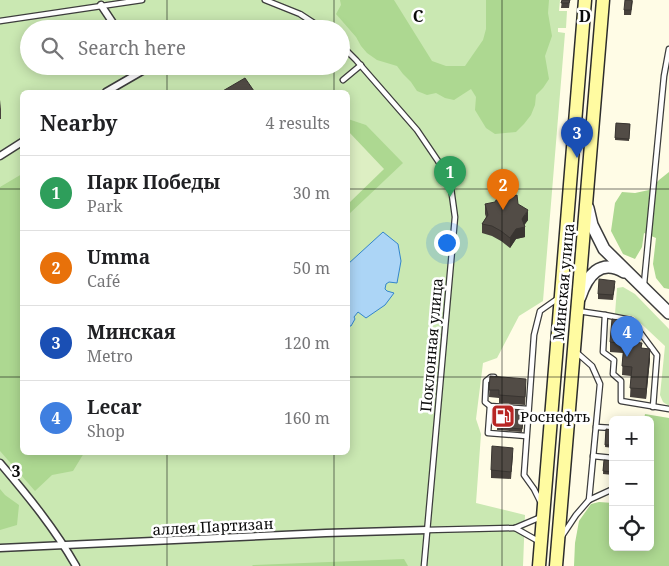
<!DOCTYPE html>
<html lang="en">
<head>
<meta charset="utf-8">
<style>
	:root { --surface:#fff; --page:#f6f6f6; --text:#202124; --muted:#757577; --line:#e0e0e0; --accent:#b82624 }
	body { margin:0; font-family:"Noto Serif",serif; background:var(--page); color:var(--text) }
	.controls { position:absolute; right:15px; bottom:15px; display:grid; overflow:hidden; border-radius:8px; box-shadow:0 2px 12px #0003 }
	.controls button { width:45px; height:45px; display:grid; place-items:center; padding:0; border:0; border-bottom:1px solid var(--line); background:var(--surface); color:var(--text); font:25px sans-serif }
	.you { position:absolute; left:446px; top:242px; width:18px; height:18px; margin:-12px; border:4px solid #fff; border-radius:50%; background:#1a73e8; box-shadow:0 0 0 8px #1a73e833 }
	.badge { display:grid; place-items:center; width:32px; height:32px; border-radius:50%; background:var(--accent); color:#fff; font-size:16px; font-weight:700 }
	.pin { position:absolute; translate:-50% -41px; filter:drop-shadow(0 1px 2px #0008) }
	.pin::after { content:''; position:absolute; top:26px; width:18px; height:15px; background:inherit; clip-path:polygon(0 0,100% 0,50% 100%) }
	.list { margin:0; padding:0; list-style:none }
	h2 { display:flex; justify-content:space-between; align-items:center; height:65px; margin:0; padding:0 20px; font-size:21px }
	h2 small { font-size:16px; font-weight:400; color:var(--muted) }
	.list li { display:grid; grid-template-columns:32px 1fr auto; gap:15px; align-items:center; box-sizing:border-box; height:75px; padding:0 20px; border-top:1px solid var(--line) }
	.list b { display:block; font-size:19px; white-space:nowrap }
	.list p { margin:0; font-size:16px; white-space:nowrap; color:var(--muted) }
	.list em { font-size:16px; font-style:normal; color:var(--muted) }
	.icon { flex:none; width:28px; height:28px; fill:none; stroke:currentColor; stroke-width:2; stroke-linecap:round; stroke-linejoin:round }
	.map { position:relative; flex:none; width:669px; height:566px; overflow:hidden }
	.search { position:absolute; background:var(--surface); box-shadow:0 2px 12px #0003; left:20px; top:20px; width:330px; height:55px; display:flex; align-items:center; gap:12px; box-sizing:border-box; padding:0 18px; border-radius:28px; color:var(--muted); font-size:19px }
	.panel { position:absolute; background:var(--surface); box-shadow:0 2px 12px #0003; left:20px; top:90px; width:330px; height:365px; border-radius:8px }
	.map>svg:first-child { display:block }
</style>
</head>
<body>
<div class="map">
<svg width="669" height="566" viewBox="0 0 669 566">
	<rect width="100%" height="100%" fill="#fffce6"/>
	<g fill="#cae8b2" fill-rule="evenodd">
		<path d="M 0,0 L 560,0 L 559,11 L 567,11 L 566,28 L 558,28 L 558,32 L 565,33 L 543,301 L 519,316 L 497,358 L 483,363 L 476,419 L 481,434 L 476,503 L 525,515 L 523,566 L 0,566 ZM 29,29 L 341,29 L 341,66 L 29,66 ZM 22,92 L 348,92 L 348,452 L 22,452 Z"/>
		<path d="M 623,287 L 635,294 L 669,329 L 669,406 L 663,402 L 660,395 L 665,346 L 633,316 L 615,314 L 617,288 Z"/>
	</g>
	<g fill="#add891">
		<path d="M 340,0 L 394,0 L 432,61 L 446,66 L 465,66 L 483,40 L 486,29 L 486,0 L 549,0 L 548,13 L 552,36 L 545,56 L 549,79 L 543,88 L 536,95 L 535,105 L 531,115 L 524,124 L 516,132 L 495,134 L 486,128 L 475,110 L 476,97 L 471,89 L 454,100 L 445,98 L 436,93 L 427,95 L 417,91 L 411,82 L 403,74 L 397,66 L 377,60 L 367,53 L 361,46 L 356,37 L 336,14 L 341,5 Z"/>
		<path d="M 348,119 L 366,125 L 403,163 L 348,215 Z"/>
		<path d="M 669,172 L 669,289 L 664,288 L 656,278 L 653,264 L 656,238 L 644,233 L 642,247 L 635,259 L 623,254 L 611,231 L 615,203 L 622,192 L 635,193 L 649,190 L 659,180 Z"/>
		<path d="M 22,174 L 22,452 L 84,453 L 73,471 L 52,475 L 35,491 L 0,451 L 0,187 Z"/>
		<path d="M 645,414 L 669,418 L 669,566 L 574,566 L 575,543 L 579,521 L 591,504 L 599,502 L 613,503 L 613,547 L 650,547 L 650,420 L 644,420 Z"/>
		<path d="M 0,489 L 5,495 L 19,505 L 17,525 L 0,530 Z"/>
		<path d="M 404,559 L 408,566 L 252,566 L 253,565 Z"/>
	</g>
	<path fill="#ddefc3" d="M 348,131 L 384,169 L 348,204 Z"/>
	<path fill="#acd5f6" stroke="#3385cc" d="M 383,232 L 398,244 L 401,261 L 397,283 L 389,282 L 386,284 L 385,289 L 387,291 L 394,293 L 385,305 L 366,318 L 358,312 L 354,317 L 355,319 L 351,326 L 348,326 L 348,264 Z"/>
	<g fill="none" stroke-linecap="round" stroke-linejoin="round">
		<g stroke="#3d3d3d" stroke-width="7">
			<g id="service">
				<path d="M 265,0 L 300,14 L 323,29"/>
				<path d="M 0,21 L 142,0"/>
				<path d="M 341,45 L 356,60 L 417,130 L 438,161 L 443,170 L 451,188 L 455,217 L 424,566"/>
				<path d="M 343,80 L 361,65"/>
				<path d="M 644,284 L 664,76 L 669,49"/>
				<path d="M 578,311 L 605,315 L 631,320 L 657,355 L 653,407"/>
				<path d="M 605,315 L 603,352 L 614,360 L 613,374 L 621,381 L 621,401 L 669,409"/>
				<path d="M 575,351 L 592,366 L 600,384 L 589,500"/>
				<path d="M 494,377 L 491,377 L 486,381 L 485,402 L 490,406 L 528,409"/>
				<path d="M 490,406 L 488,433 L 526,436"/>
				<path d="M 596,427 L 613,428"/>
				<path d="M 593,456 L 613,458"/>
				<path d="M 540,501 L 534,489 L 524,475 L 534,335 L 540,311 L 557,299"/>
				<path d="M 515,528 L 540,542"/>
				<path d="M 427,530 L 515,528 L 541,517"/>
				<path d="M 562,536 L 576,515 L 589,500 L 613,489"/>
			</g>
		</g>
		<g stroke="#3d3d3d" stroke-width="9">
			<g id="pedestrian">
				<path d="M 101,5 L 117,29"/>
				<path d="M 106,92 L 144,70 L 141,66"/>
				<path d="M 0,156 L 22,142"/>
				<path d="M 0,463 C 28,496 55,529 76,566"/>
				<path d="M 0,548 L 326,533 L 427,530"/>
			</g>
		</g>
		<g stroke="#3d3d3d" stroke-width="14">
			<g id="tertiary">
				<path d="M 588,208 L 592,225 L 604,249 L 669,313"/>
				<path d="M 580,297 C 587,276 600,258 624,272"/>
			</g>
		</g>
		<g stroke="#2c2c2c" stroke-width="15">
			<g id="secondary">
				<path d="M 539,566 L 585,0"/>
				<path d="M 556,566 L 603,0"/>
			</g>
		</g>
		<use href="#service" stroke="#fff" stroke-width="4.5"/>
		<use href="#pedestrian" stroke="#fff" stroke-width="6"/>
		<use href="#tertiary" stroke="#fff" stroke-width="11"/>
		<use href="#secondary" stroke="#fffba1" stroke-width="12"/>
	</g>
	<g fill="#47413c">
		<path d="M 562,0 L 570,0 L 569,8 L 561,8 Z"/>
		<path d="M 633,0 L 631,15 L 624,15 L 624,10 Z"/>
		<path d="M 0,100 L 1,109 L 1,119 L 0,119 Z"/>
		<path d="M 616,123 L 630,124 L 629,141 L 615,140 Z"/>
		<path d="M 485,204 L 518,204 L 528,220 L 524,225 L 525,237 L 516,239 L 510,248 L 501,241 L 492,236 L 482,233 L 482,224 L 486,217 L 485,214 Z"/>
		<path d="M 615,286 L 613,300 L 598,299 L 598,294 Z"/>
		<path d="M 627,330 L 635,342 L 642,348 L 650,359 L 646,399 L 630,397 L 631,376 L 622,375 L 623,353 L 610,352 L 610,342 Z"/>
		<path d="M 490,376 L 526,387 L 525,405 L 499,403 L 499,398 L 489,397 Z"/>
		<path d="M 498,408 L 524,410 L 522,432 L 497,430 Z"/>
		<path d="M 606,429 L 613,430 L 613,448 L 605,447 Z"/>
		<path d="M 513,455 L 511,479 L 491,478 L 491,470 Z"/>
		<path d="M 604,460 L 613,461 L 613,475 L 603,474 Z"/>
	</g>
	<g fill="#393531">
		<path d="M 528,210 L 528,220 L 523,227 L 525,227 L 525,237 L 516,239 L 510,248 L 510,238 Z"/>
		<path d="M 650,349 L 650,359 L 646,399 L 646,389 Z"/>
	</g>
	<g fill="#524c46" stroke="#393531">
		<path d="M 562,0 L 570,0 L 569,3 L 561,3 Z"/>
		<path d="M 625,0 L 632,0 L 631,10 L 624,10 Z"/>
		<path d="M 245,78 L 254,91 L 252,92 L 221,92 Z"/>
		<path d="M 616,123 L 630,124 L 629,139 L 615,138 Z"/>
		<path d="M 500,193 L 508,198 L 517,195 L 518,204 L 528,210 L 522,219 L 525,227 L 516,229 L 510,238 L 501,231 L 492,226 L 482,224 L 488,215 L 485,204 L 495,202 Z"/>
		<path d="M 599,279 L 615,281 L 613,295 L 598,294 Z"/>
		<path d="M 612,319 L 627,321 L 626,330 L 635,331 L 634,342 L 642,343 L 641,348 L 650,349 L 646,389 L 630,388 L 632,367 L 622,366 L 624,344 L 610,342 Z"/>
		<path d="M 490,376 L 526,379 L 525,397 L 499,395 L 499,390 L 489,390 Z"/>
		<path d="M 498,408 L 524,410 L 522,429 L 497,427 Z"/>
		<path d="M 606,429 L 613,430 L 613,445 L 605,445 Z"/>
		<path d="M 492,446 L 513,448 L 511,472 L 491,470 Z"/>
		<path d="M 604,460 L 613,461 L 613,472 L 603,471 Z"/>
	</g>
	<path fill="none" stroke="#0a0a0a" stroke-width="1" stroke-opacity="0.55" d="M 167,0 L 167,29M 334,0 L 334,29M 502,0 L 502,566M 167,66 L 167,92M 334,66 L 334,92M 0,189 L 22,189M 348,189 L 669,189M 0,377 L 22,377M 348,377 L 669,377M 167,452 L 167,566M 334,452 L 334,566"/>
	<defs>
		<g id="fuel-square" transform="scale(1.25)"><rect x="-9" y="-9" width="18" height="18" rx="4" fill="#b82624" stroke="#fff"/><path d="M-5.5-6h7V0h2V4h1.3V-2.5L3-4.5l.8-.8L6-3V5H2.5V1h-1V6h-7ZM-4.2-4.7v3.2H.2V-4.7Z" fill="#fff"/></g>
	</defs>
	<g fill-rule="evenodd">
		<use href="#fuel-square" x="503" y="416"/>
	</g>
	<g text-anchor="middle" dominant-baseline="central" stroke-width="5" stroke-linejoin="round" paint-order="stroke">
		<g font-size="15" fill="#0a0a0a" stroke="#fff">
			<text transform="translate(563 282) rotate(-85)">Минская улица</text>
			<text transform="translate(431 345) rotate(-85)">Поклонная улица</text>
			<text transform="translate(213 526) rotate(-3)">аллея Партизан</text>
		</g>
		<g font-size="15" fill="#0a0a0a" stroke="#fff" text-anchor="start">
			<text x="520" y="416">Роснефть</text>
		</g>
	</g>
	<g font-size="16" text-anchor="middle" font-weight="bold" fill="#0a0a0a" stroke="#fff" stroke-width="5" stroke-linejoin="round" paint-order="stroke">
		<text x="418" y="22">C</text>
		<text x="585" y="22">D</text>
		<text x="16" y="477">3</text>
	</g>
</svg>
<div class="controls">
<button>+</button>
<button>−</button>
<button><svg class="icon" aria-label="locate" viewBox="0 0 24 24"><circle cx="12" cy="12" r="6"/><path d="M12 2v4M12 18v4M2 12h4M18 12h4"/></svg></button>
</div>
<div class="you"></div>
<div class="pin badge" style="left:450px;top:197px;background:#2e9e5b">1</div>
<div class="pin badge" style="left:503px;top:210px;background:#e8710a">2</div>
<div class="pin badge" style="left:577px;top:158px;background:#1a4fb4">3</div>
<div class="pin badge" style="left:627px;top:357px;background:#3f7fe0">4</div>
<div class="search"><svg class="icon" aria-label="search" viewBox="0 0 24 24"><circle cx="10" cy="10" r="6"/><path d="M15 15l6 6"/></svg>Search here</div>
<section class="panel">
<h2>Nearby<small>4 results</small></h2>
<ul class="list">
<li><span class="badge" style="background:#2e9e5b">1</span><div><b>Парк Победы</b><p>Park</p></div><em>30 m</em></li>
<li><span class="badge" style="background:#e8710a">2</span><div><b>Umma</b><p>Café</p></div><em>50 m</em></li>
<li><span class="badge" style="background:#1a4fb4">3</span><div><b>Минская</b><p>Metro</p></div><em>120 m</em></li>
<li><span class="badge" style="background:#3f7fe0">4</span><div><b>Lecar</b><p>Shop</p></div><em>160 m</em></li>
</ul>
</section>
</div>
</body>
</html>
